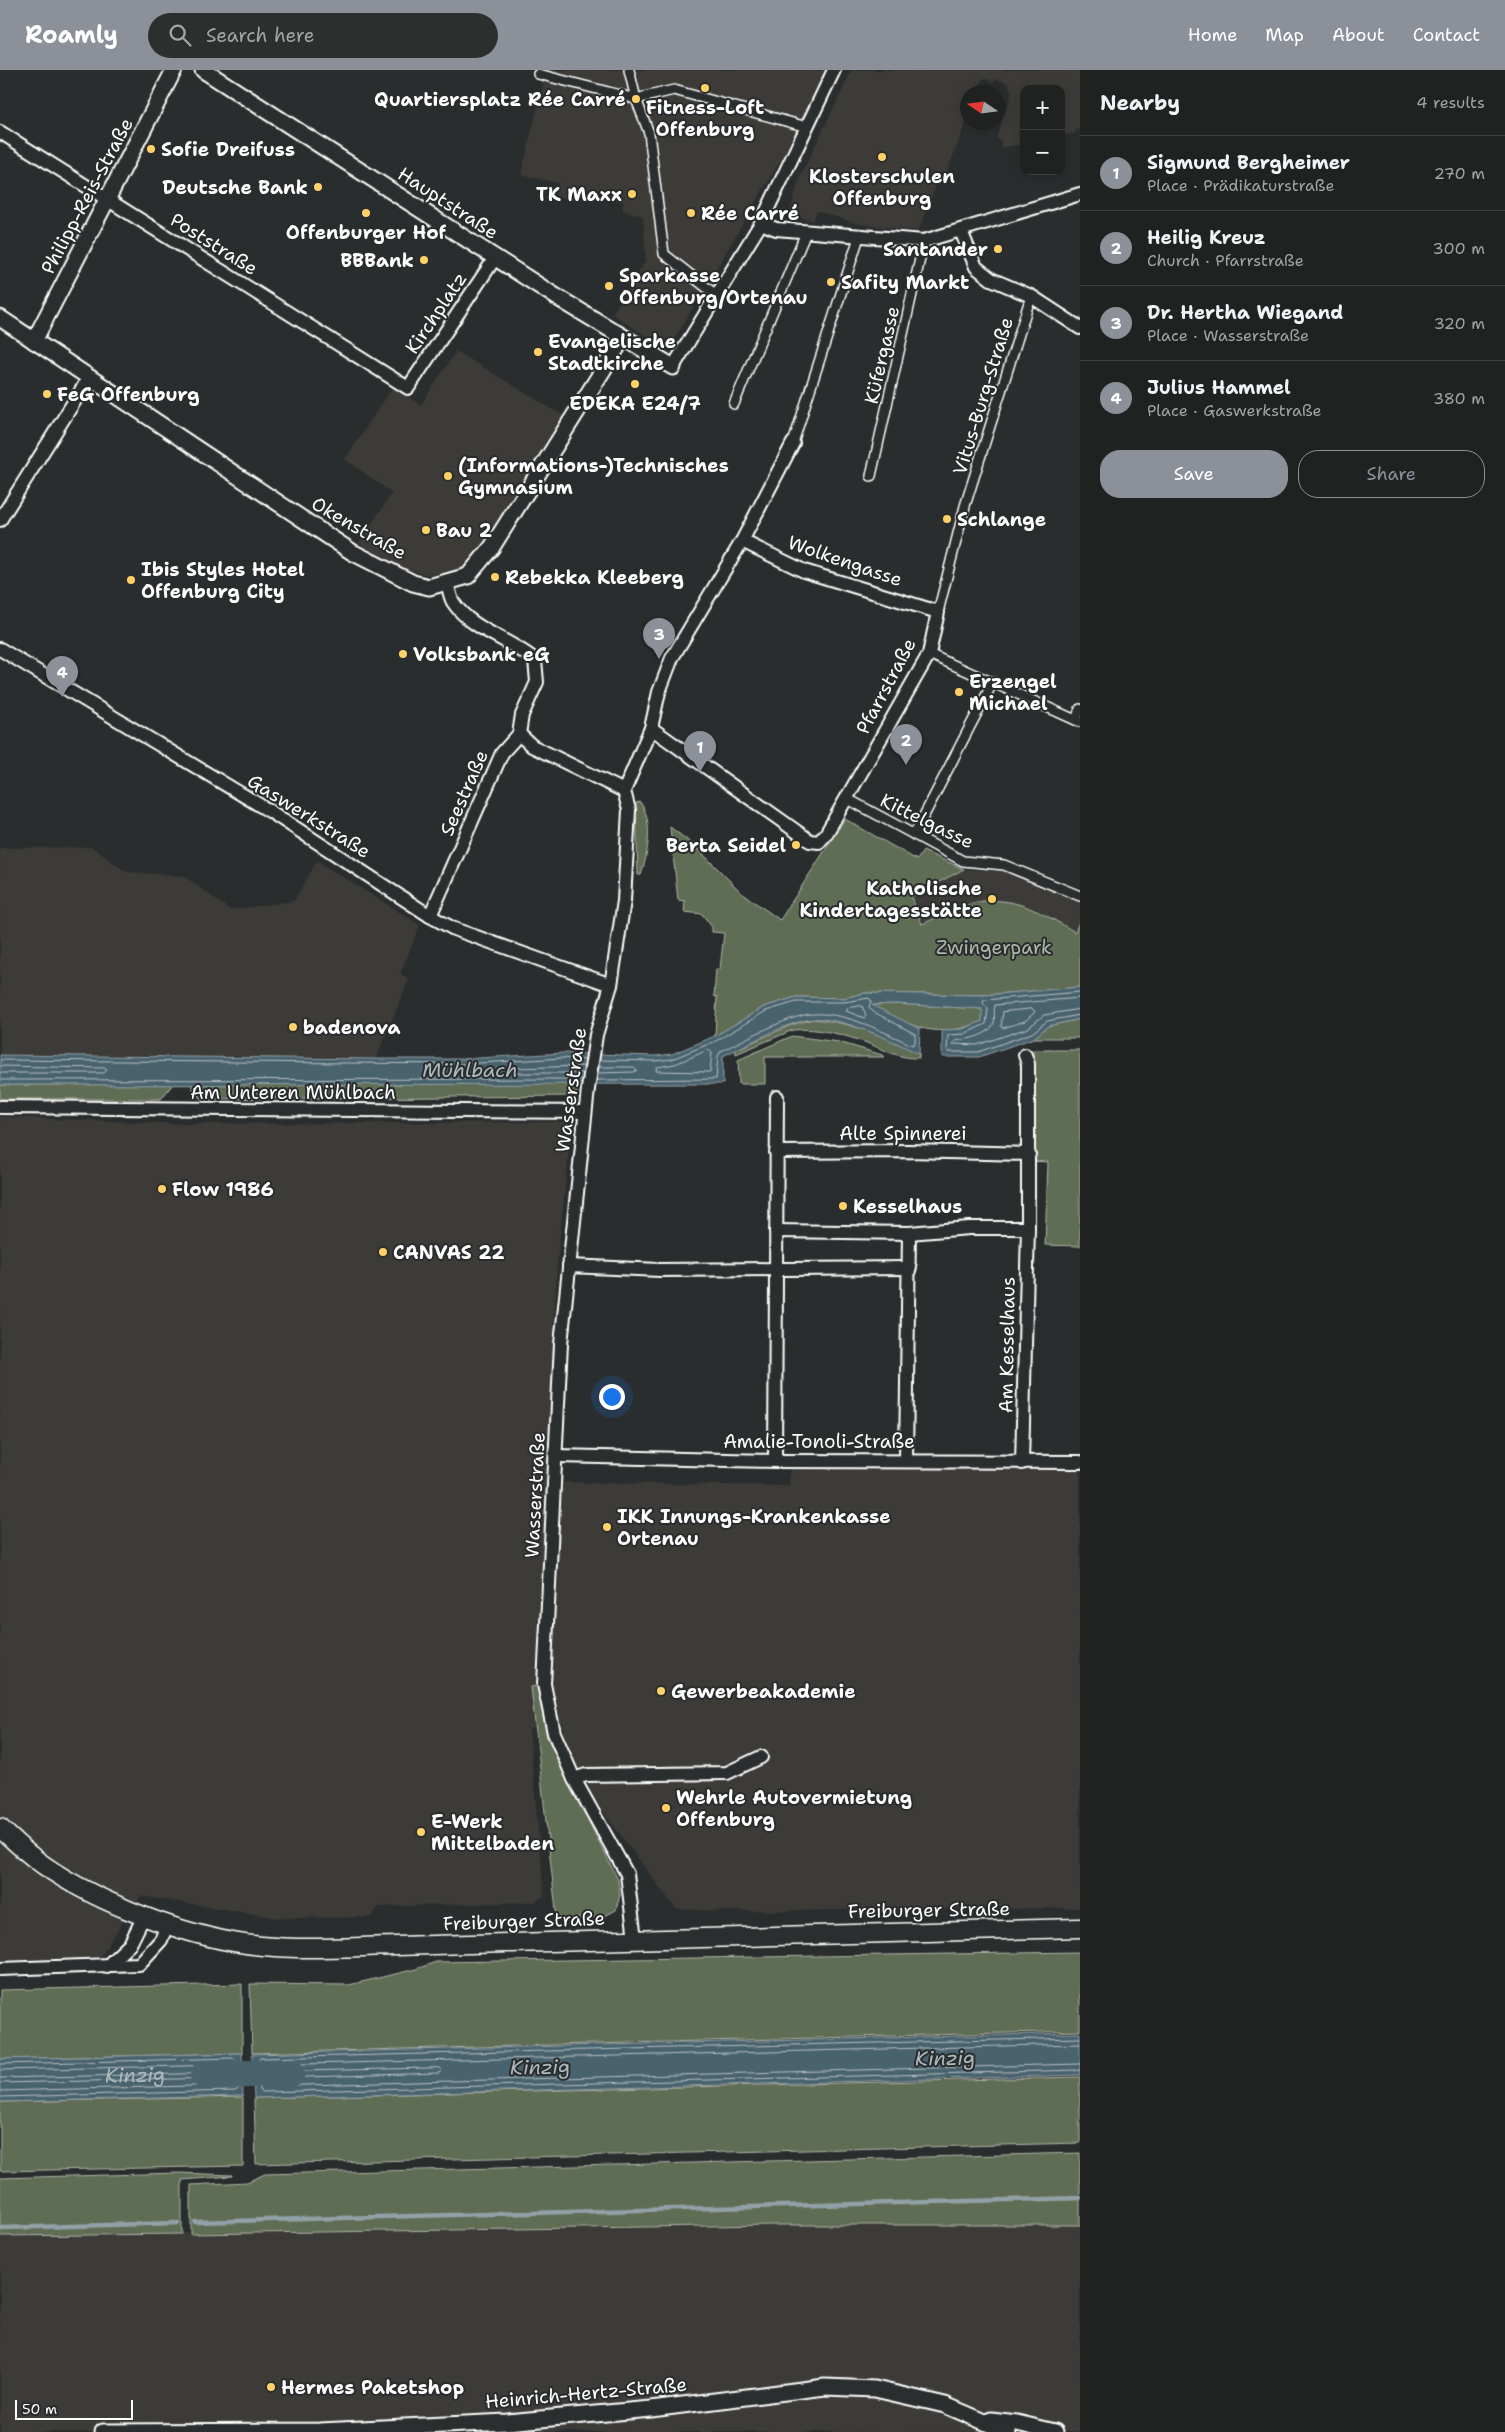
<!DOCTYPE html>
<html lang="en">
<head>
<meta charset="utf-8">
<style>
	:root { --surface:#202222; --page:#2d2f2f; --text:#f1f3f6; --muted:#a2a4a5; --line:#3d3f40; --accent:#8c9099 }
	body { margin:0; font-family:"Shantell Sans",sans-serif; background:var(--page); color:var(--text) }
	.controls { position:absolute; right:15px; top:15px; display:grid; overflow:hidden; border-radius:10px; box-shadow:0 2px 12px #0003 }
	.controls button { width:45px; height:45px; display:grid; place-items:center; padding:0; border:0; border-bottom:1px solid var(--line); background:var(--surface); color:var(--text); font:25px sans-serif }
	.compass { position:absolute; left:960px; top:15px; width:45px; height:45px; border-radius:50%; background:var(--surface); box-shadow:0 2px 12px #0003; rotate:283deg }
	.scale { position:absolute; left:15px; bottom:12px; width:118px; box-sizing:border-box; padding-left:5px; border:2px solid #fff; border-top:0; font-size:14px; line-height:18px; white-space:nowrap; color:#fff; -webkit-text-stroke:4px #2a2d2e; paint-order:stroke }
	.you { position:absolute; left:611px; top:1326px; width:18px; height:18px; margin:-12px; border:4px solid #fff; border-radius:50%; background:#1a73e8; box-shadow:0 0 0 8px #1a73e833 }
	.badge { display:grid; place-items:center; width:32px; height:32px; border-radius:50%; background:var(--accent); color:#fff; font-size:16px; font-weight:700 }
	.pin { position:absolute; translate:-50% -41px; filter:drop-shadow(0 1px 2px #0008) }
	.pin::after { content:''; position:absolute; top:26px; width:18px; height:15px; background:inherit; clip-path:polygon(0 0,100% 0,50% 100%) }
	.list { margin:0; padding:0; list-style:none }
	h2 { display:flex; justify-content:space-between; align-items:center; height:65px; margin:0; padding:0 20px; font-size:21px }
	h2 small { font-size:16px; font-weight:400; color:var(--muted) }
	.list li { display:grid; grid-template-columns:32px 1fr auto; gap:15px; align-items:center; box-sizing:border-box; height:75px; padding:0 20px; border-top:1px solid var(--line) }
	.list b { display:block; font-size:19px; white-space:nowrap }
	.list p { margin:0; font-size:16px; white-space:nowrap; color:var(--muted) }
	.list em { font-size:16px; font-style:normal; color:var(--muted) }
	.actions { display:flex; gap:10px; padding:15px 20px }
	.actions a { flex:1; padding:11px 0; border:1px solid var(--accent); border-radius:20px; text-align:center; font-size:18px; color:var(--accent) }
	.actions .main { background:var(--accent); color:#fff }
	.icon { flex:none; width:28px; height:28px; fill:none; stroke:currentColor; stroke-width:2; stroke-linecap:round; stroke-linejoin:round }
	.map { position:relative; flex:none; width:1080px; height:2362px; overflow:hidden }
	header { display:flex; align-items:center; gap:30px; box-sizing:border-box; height:70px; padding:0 25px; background:var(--accent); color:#fff }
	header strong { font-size:24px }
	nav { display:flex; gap:28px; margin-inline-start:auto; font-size:18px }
	.search { width:350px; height:45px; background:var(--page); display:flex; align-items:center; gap:12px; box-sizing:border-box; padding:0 18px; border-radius:28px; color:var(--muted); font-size:19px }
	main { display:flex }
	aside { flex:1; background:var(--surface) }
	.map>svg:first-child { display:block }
</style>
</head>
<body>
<header>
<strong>Roamly</strong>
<div class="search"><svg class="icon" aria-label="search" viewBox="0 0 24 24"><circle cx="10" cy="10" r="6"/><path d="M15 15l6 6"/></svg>Search here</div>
<nav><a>Home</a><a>Map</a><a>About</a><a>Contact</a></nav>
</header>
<main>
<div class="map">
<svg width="1080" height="2362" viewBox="0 0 1080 2362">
	<rect width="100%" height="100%" fill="#2a2d2e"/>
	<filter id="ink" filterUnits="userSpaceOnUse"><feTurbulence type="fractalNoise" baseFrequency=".02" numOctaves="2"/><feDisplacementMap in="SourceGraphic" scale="10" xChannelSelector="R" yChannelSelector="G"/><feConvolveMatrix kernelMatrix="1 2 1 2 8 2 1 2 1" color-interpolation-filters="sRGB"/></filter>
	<g filter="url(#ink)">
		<g fill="#3c3b38">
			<path d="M 547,0 L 828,0 L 811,39 L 668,280 L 612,244 L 646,190 L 643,146 L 622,140 L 624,132 L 575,119 L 573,130 L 555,126 L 558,113 L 521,105 Z"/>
			<path d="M 852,0 L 1080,0 L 1080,59 L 1075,60 L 1076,63 L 1061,66 L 1061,19 L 1024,19 L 1024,74 L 1001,78 L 1001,71 L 996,68 L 1012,23 L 1008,13 L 998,9 L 990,13 L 991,10 L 983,8 L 977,22 L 968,22 L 967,49 L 945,107 L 940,106 L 918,161 L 858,154 L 817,141 L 813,151 L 789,144 L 800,107 Z"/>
			<path d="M 456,281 L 565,347 L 482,475 L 463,498 L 429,505 L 391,495 L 359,473 L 392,423 L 345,389 L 393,317 L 421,335 Z"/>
			<path d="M 92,777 L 126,802 L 184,806 L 230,840 L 294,831 L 317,791 L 420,855 L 400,904 L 409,909 L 376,989 L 0,985 L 0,778 Z"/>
			<path d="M 964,799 L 1006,801 L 1037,812 L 1080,832 L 1080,850 L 1076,862 L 1033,838 L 976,832 L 922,854 L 911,827 Z"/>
			<path d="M 0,1047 L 186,1054 L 572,1052 L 557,1193 L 547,1412 L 789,1416 L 790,1396 L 1080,1397 L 1080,1838 L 724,1841 L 676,1839 L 565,1691 L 563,1653 L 529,1659 L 544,1826 L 534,1832 L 378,1837 L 372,1847 L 279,1848 L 140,1826 L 100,1887 L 0,1891 Z"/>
			<path d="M 775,2155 L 1080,2155 L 1080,2362 L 0,2362 L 0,2166 Z"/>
		</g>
		<g fill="#606d55" stroke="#b0b6aa">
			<path d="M 640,732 C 654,751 648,784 641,805 L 638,805 L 636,733 Z"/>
			<path d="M 845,749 L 917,790 L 923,781 L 964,799 L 911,827 L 922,854 C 939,847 959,836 977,832 C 1015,825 1044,844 1075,862 L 1080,850 L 1080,917 L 984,925 L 865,923 L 844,928 L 796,927 L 764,937 L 715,966 L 717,927 L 714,926 L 716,899 L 720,899 L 724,863 L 712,862 L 712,857 L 702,844 L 684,842 L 685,831 L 678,830 L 670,757 L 695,776 L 743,824 L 780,850 Z"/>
			<path d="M 895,934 L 983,939 L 983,951 C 935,971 913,957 871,935 Z"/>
			<path d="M 813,949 C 850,952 886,966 919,984 L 919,988 C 900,989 885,980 867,973 C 844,965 818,957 793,960 L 736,984 L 735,980 L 791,955 Z"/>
			<path d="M 1080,949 L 1080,968 L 1034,968 L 1048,956 Z"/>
			<path d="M 792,966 L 839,972 L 882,985 L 884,987 L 765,987 L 765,1014 L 739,1014 L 738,990 Z"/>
			<path d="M 1033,980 L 1080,980 L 1080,1176 L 1045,1175 L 1048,1092 L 1030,1091 Z"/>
			<path d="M 173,1014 L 161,1029 L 0,1029 L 0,1015 Z"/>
			<path d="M 191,1014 L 571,1013 L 578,1014 L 576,1026 L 203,1029 L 195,1024 Z"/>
			<path d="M 537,1616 L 547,1667 L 618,1810 L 620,1825 L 616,1840 L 603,1847 L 561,1849 L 556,1841 L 531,1617 Z"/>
			<path d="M 1080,1882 L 1080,1961 L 252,1983 L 250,1914 L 349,1915 L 416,1899 L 436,1892 Z"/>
			<path d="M 242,1914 L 242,1983 L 0,1989 L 0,1920 Z"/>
			<path d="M 1080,2007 L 1080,2073 L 256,2094 L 254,2028 Z"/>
			<path d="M 243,2027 L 243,2096 L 0,2101 L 0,2032 Z"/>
			<path d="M 1080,2083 L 1080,2155 L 775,2155 L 191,2164 L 191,2115 L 247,2112 L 265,2104 Z"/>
			<path d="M 179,2103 L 232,2105 L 232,2106 L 182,2110 L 182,2164 L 0,2166 L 0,2108 Z"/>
		</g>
		<g fill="#4a636e" stroke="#92a1a8">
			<path d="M 1080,917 L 1080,949 L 1048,956 L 1034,968 L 979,987 L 942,987 L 942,960 L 963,959 L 982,951 L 982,939 L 895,934 L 872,935 L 920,959 L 919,984 C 894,971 840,946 813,949 C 785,952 749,974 723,986 L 723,1014 L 0,1015 L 0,985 L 376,989 L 462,989 L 563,983 L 655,986 L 672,984 L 715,966 L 764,937 L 796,927 L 844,928 L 865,923 L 984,925 Z"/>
			<path d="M 1080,1963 L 1080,2005 L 254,2028 L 252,1984 Z"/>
			<path d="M 242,1983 L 243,2026 L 0,2032 L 0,1989 Z"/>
		</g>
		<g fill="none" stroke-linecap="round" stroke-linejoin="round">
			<g stroke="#b7c1c5" stroke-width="1">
				<path d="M 1080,922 L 984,930 L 983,933 L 988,939 L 986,954 L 964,964 L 948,965 L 947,980 L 949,982 L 978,982 L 1032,963 L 1047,951 L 1080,945"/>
				<path d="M 1080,928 L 995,935 C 993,941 996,949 993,955 C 988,966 965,970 955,971 L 953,974 L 977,975 L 1028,958 L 1044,945 L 1080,939"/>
				<path d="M 862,936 L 866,945 L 864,948 L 846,941 L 848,938 Z"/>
				<path d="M 1033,939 L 1035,942 L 1025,951 L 1003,958 L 1001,957 L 1003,942 Z"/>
				<path d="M 709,980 L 712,983 L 710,1002 L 656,1001 L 657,997 L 675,994 Z"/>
				<path d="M 0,990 L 462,994 L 563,988 L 585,990"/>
				<path d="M 0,996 L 104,998 L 107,1000 L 104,1003 L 0,1003"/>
				<path d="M 583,1003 L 516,1003 L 513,1000 L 515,998 L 584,996"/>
				<path d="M 598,1003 L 634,1002 L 637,1000 L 634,997 L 599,997"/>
				<path d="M 0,1010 L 582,1009"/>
				<path d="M 597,1010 L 716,1009 L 718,986 L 721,981 C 744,970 789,945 813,944 C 847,942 883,962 912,975 L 915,973 L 915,964 L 872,941 L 869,937 L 871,931 L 869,928 L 844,932 L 796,932 L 766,941 L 716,971 L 672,989 L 655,991 L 600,990"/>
				<path d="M 1080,1968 L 260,1988 L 258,1991 L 259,2020 L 262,2022 L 1080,2000"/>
				<path d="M 1080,1974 L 267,1995 L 264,1997 L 265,2014 L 267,2016 L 1080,1994"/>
				<path d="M 0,1994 L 235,1988 L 237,1991 L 238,2019 L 235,2021 L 0,2027"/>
				<path d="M 439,1998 L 442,2001 L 439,2003 L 275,2008 L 272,2005 L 274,2002 Z"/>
				<path d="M 0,2000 L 229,1995 L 231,1997 L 231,2013 L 229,2015 L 0,2021"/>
				<path id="s1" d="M 0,2008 L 221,2003 L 224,2005 L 221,2008 L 0,2013"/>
			</g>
			<g stroke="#92a1a8" stroke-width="4.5">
				<path d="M 195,2152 L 1080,2128"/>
				<path d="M 0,2158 L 178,2153"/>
			</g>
			<path stroke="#4a636e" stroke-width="28" d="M 204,2005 L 291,2003"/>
			<g stroke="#fff" stroke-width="12">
				<g id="pedestrian">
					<path d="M 629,0 L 636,29 L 649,63 L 664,184 L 716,225"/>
					<path d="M 538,4 L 636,29 L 674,20 L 807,57"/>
					<path d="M 734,334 L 807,160"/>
					<path d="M 793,373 L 860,164"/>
					<path d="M 871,406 L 924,171"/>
					<path d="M 938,542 L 965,436 L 1031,226"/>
					<path d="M 929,584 L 1080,652"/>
					<path d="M 1076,650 L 1080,639"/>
					<path d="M 846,728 L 963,791 L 1004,795 L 1080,826"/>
					<path d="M 914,765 L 993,612"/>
				</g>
			</g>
			<g stroke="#fff" stroke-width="16">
				<g id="minor">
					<path d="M 0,62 L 408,318 L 495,188"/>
					<path d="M 761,153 L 776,159 L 924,171 L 1080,124"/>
					<path d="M 961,161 L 976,197 L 991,209 L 1031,226 L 1080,258"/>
					<path d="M 673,297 L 761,153 L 834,0"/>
					<path d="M 0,450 L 89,308"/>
					<path d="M 0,579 L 271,742 L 430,846 L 454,859 L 611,915"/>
					<path d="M 651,658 L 810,771 L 819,772 L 826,764 L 929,584 L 938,542 L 804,501 L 742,471"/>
					<path d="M 519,664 L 532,676 L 624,721"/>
					<path d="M 430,846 L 502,683 L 519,664 L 522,645 L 537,612 L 535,590 C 510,569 471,560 453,532 C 450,527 449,519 447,513"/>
					<path d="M 0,1037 L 585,1042"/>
					<path d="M 776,1082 L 909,1081 L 1029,1084"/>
					<path d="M 776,1161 L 909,1163 L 969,1158 L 1028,1158"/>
					<path d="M 569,1196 L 660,1200 L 910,1198"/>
					<path d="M 557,1386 L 775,1391 L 1080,1392"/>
					<path d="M 906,1390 L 909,1163"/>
					<path d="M 775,1391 L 777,1027"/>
					<path d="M 1022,1393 L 1028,1158 L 1028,994 L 1025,985"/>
					<path d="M 574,1709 L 586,1705 L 727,1703 L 761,1687"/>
					<path d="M 635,1869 L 627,1804 L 574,1709 L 554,1663 L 544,1614 L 561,1274 L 588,1019 L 596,965 L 611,915 L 624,831 L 629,740 L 624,721 L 651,658 L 659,622 L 672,588 L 742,471 L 793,373"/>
					<path d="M 107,1896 L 130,1874 L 144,1846"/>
					<path d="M 0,1899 L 139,1894 L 161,1870 L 167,1855"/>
				</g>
			</g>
			<g stroke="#fff" stroke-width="19">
				<g id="tertiary">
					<path d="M 203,0 L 555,226 L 673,297"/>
					<path d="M 0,248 L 352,482 L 413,513 L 429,517 L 468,506 L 492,477 L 623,268"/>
					<path d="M 34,271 L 174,0"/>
					<path d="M 991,2350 L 1017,2353 L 1055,2362"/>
					<path d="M 103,2362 L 320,2361 L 507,2352 L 651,2339 L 825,2317 L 875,2319 L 945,2335 L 1008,2362"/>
				</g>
			</g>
			<g stroke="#fff" stroke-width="21">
				<path id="secondary" d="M 0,1758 C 11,1768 22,1779 34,1788 C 84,1827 172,1861 233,1872 C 286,1882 343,1877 396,1876 L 1080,1858"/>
			</g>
			<use href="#pedestrian" stroke="#2a2d2e" stroke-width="9"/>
			<use href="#minor" stroke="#2a2d2e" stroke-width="12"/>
			<use href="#tertiary" stroke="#2a2d2e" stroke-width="15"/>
			<use href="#secondary" stroke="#2a2d2e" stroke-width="18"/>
		</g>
	</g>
	<g fill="#ffd166" stroke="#2a2d2e" stroke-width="2">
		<circle cx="705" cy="18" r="5"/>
		<circle cx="636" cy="29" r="5"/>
		<circle cx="151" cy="79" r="5"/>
		<circle cx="882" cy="87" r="5"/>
		<circle cx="318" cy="117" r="5"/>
		<circle cx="632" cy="124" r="5"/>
		<circle cx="366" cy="143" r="5"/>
		<circle cx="691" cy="143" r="5"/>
		<circle cx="998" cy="179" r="5"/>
		<circle cx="424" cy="190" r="5"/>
		<circle cx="831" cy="212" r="5"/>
		<circle cx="609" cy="216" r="5"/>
		<circle cx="538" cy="282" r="5"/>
		<circle cx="635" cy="314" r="5"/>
		<circle cx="47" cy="324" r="5"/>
		<circle cx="448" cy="406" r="5"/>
		<circle cx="947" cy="449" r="5"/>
		<circle cx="426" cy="460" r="5"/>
		<circle cx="495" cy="507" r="5"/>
		<circle cx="131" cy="510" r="5"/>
		<circle cx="403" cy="584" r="5"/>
		<circle cx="959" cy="622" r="5"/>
		<circle cx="796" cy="775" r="5"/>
		<circle cx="992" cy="829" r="5"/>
		<circle cx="293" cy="957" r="5"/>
		<circle cx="162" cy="1119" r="5"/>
		<circle cx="843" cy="1136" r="5"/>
		<circle cx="383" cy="1182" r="5"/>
		<circle cx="607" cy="1457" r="5"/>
		<circle cx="661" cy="1621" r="5"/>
		<circle cx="666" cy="1738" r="5"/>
		<circle cx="421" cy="1762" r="5"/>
		<circle cx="271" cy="2317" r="5"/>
	</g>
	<g text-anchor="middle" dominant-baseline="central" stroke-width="4" stroke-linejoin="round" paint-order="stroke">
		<g font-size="19" font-weight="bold" fill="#fff" stroke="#2a2d2e" text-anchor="start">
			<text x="626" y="29" text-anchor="end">Quartiersplatz Rée Carré</text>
			<text x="705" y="37" text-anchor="middle">Fitness-Loft<tspan x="705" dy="22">Offenburg</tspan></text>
			<text x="161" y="79">Sofie Dreifuss</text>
			<text x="882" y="106" text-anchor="middle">Klosterschulen<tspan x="882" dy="22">Offenburg</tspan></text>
			<text x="308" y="117" text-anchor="end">Deutsche Bank</text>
			<text x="622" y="124" text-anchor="end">TK Maxx</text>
			<text x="701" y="143">Rée Carré</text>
			<text x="366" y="162" text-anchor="middle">Offenburger Hof</text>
			<text x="988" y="179" text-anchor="end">Santander</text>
			<text x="414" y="190" text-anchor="end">BBBank</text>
			<text x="619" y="205">Sparkasse<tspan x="619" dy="22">Offenburg/Ortenau</tspan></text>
			<text x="841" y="212">Safity Markt</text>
			<text x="548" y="271">Evangelische<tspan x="548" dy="22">Stadtkirche</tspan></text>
			<text x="57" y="324">FeG Offenburg</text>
			<text x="635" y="333" text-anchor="middle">EDEKA E24/7</text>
			<text x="458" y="395">(Informations-)Technisches<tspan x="458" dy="22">Gymnasium</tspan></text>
			<text x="957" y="449">Schlange</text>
			<text x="436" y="460">Bau 2</text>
			<text x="141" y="499">Ibis Styles Hotel<tspan x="141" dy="22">Offenburg City</tspan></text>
			<text x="505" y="507">Rebekka Kleeberg</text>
			<text x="413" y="584">Volksbank eG</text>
			<text x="969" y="611">Erzengel<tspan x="969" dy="22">Michael</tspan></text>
			<text x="786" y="775" text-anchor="end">Berta Seidel</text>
			<text x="982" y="818" text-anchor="end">Katholische<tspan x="982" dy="22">Kindertagesstätte</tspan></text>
			<text x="303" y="957">badenova</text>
			<text x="172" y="1119">Flow 1986</text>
			<text x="853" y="1136">Kesselhaus</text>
			<text x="393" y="1182">CANVAS 22</text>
			<text x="617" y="1446">IKK Innungs-Krankenkasse<tspan x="617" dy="22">Ortenau</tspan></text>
			<text x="671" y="1621">Gewerbeakademie</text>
			<text x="676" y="1727">Wehrle Autovermietung<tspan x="676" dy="22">Offenburg</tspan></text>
			<text x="431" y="1751">E-Werk<tspan x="431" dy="22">Mittelbaden</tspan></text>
			<text x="281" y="2317">Hermes Paketshop</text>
		</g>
		<g font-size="19" fill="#fff" stroke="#2a2d2e">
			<text transform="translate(87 126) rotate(-62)">Philipp-Reis-Straße</text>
			<text transform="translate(448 133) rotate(33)">Hauptstraße</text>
			<text transform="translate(214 174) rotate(32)">Poststraße</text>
			<text transform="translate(436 243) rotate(-56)">Kirchplatz</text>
			<text transform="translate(882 285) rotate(-77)">Küfergasse</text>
			<text transform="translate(983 326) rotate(-73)">Vitus-Burg-Straße</text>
			<text transform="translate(359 458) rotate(30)">Okenstraße</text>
			<text transform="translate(845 491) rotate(19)">Wolkengasse</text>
			<text transform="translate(886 616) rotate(-62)">Pfarrstraße</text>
			<text transform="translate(464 723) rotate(-66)">Seestraße</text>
			<text transform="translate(309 746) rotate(32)">Gaswerkstraße</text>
			<text transform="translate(927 751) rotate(26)">Kittelgasse</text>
			<text transform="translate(571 1020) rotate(-82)">Wasserstraße</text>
			<text x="293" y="1022">Am Unteren Mühlbach</text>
			<text x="903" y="1063">Alte Spinnerei</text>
			<text transform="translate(1007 1275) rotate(-89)">Am Kesselhaus</text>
			<text x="819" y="1371">Amalie-Tonoli-Straße</text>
			<text transform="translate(535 1425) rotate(-87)">Wasserstraße</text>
			<text transform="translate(929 1840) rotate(-1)">Freiburger Straße</text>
			<text transform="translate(524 1851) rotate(-2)">Freiburger Straße</text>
			<text transform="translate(586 2323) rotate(-5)">Heinrich-Hertz-Straße</text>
		</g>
		<g font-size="19" fill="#b0b6aa" stroke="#2a2d2e">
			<text x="994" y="877">Zwingerpark</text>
		</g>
		<g font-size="20" font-style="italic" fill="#aeb9be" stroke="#2a2d2e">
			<text x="470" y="1000">Mühlbach</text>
			<text transform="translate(945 1988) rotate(-1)">Kinzig</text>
			<text transform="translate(540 1997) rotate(-1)">Kinzig</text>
			<text stroke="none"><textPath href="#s1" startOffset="135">Kinzig</textPath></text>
		</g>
	</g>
</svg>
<div class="controls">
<button>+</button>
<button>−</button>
</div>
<svg class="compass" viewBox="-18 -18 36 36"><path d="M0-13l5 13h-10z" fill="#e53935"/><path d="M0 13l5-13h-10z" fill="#a2a4a5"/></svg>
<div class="scale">50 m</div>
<div class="you"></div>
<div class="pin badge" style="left:700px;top:702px">1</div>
<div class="pin badge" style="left:906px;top:695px">2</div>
<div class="pin badge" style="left:659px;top:589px">3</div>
<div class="pin badge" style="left:62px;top:627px">4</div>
</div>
<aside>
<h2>Nearby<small>4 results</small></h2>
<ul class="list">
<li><span class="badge">1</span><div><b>Sigmund Bergheimer</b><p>Place · Prädikaturstraße</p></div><em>270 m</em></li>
<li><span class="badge">2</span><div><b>Heilig Kreuz</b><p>Church · Pfarrstraße</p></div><em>300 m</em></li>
<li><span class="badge">3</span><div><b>Dr. Hertha Wiegand</b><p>Place · Wasserstraße</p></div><em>320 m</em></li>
<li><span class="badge">4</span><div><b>Julius Hammel</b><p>Place · Gaswerkstraße</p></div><em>380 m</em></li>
</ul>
<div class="actions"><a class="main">Save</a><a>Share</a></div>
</aside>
</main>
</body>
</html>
